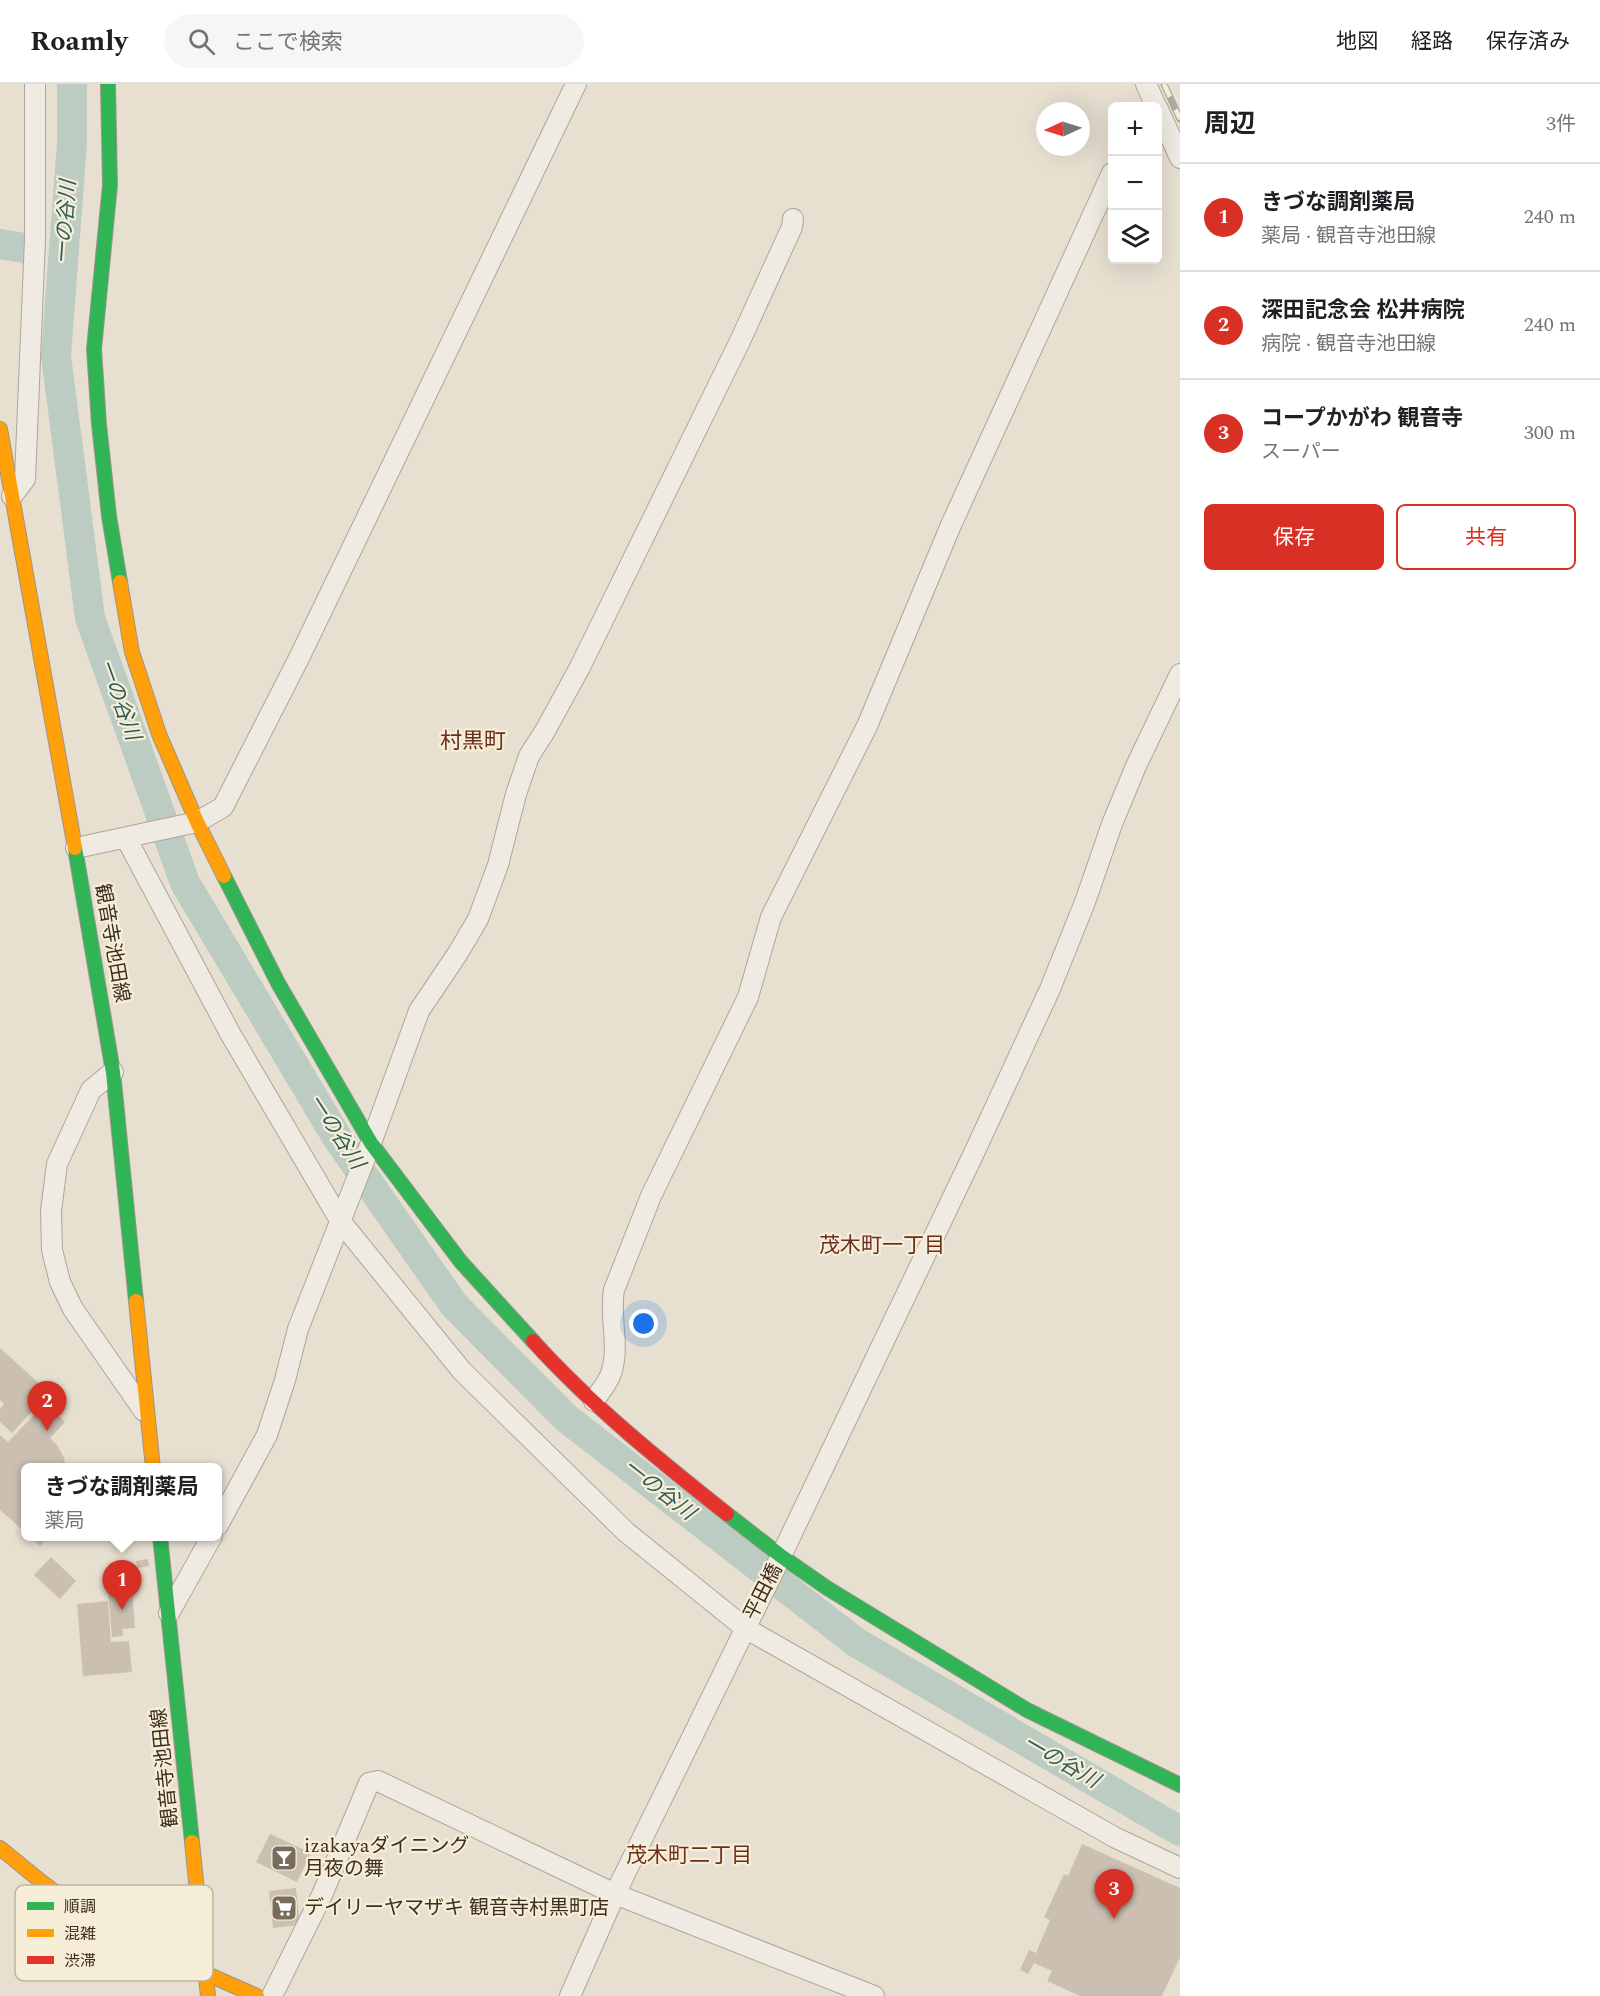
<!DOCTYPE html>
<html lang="ja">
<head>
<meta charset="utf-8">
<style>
	:root { --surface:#fff; --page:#f6f6f6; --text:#202124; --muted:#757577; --line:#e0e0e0; --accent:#d93025 }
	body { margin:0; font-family:Spectral,"Noto Sans JP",serif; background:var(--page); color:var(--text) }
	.controls { position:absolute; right:18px; top:18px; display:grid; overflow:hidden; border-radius:9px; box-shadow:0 6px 24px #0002 }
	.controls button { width:54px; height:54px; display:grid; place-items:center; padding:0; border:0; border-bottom:2px solid var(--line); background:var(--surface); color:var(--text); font:30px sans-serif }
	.compass { position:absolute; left:1036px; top:18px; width:54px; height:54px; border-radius:50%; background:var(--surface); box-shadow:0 6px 24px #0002; rotate:266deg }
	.you { position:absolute; left:644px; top:1240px; width:21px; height:21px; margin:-15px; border:4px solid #fff; border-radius:50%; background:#1a73e8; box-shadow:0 0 0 9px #1a73e833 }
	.badge { display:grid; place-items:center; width:39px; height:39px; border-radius:50%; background:var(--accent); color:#fff; font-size:20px; font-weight:700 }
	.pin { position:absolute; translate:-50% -50px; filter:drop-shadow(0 2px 3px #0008) }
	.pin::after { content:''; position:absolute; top:32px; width:21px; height:18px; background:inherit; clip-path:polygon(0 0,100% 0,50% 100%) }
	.popup { position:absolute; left:21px; top:1379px; width:201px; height:78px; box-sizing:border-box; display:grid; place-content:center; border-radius:9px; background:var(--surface); filter:drop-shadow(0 2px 4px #0005); font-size:20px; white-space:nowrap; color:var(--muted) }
	.popup b { font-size:22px; color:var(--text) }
	.popup::after { content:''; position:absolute; left:50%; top:100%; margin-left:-12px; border:12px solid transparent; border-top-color:var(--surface) }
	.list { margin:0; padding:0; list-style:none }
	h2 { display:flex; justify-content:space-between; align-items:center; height:78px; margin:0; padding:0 24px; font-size:26px }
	h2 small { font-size:20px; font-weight:400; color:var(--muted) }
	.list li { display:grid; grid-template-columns:39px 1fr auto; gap:18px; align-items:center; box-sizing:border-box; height:108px; padding:0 24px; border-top:2px solid var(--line) }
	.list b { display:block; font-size:22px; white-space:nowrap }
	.list p { margin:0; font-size:20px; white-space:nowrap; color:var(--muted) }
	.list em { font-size:20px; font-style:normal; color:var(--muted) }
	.actions { display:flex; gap:12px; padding:18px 24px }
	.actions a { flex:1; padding:14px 0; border:2px solid var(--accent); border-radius:9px; text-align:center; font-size:21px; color:var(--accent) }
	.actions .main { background:var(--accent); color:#fff }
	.icon { flex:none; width:33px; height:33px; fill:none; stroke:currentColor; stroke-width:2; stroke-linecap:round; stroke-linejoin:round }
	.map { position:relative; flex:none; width:1180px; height:1912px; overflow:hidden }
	header { display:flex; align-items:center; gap:36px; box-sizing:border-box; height:84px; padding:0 30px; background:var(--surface); border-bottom:2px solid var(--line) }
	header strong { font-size:28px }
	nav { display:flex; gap:33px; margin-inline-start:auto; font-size:21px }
	.search { width:420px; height:54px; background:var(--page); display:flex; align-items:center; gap:15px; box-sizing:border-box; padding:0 21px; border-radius:33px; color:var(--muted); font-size:22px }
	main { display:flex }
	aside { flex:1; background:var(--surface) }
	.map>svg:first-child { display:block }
</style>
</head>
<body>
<header>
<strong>Roamly</strong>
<div class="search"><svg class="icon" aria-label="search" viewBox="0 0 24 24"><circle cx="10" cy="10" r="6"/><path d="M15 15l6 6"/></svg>ここで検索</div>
<nav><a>地図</a><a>経路</a><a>保存済み</a></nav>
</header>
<main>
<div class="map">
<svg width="1180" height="1912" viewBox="0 0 1180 1912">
	<rect width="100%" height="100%" fill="#e7e0d1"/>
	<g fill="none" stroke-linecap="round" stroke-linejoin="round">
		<g stroke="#bcccc2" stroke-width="30">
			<path d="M 72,0 L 72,59 L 56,272 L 90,534 L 185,799 L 338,1055 L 454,1221 L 566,1334 L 857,1559 L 1180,1747"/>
			<path d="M 0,160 L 31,165"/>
		</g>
	</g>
	<g fill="#cbbfb2">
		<path d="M 0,1264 L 43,1303 L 35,1311 L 65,1338 L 50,1354 L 57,1361 L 64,1374 L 66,1384 L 26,1384 L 26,1449 L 0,1426 L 0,1351 L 8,1358 L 36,1329 L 33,1326 L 12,1349 L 0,1338 L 0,1325 L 4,1320 L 0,1316 Z"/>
		<path d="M 30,1452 L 48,1452 L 40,1462 Z"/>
		<path d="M 51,1473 L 76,1497 L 60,1515 L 34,1491 Z"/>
		<path d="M 148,1475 L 149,1482 L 137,1484 L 136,1477 Z"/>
		<path d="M 132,1505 L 135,1544 L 122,1545 L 123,1552 L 112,1553 L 108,1507 Z"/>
		<path d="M 108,1517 L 111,1558 L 129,1557 L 132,1588 L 83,1592 L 77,1520 Z"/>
		<path d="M 270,1750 L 311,1769 L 297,1798 L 256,1778 Z"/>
		<path d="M 1082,1760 L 1180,1804 L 1180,1873 L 1162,1912 L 1080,1912 L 1047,1897 L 1052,1887 L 1034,1879 L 1028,1890 L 1020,1886 L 1029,1866 L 1036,1869 L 1050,1836 L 1044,1833 L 1064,1790 L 1068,1792 Z"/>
		<path d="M 296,1804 L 300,1841 L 273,1844 L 269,1807 Z"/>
	</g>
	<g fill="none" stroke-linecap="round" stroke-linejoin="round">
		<g stroke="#ada599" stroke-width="22">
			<g id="street">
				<path d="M 1146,0 L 1156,22"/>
				<path d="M 1158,25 L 1180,74"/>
				<path d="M 12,412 L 25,395 L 35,155 L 35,0"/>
				<path d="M 126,754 L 231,951 L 341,1138 L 462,1287 L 626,1448 L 745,1544 L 1116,1754 L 1180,1784"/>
				<path d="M 76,764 L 197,738 L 223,723 L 299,574 L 576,0"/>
				<path d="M 113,988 L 91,1006 L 57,1080 L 51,1127 L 52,1166 L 60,1198 L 73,1225 L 144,1327"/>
				<path d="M 594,1317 C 599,1309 606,1301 610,1292 C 621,1265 609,1234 614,1206 L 651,1112 L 748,913 L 771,833 L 867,642 L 951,441 L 1112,89"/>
				<path d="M 218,1441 L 267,1351 L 285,1296 L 298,1245 L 371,1059 L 419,927 L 458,869 L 478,835 L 498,781 L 516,710 L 529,672 L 545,647 L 580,583 L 740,257 L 792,143 L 793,135"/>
				<path d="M 169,1529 L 212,1452"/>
				<path d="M 272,1912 L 322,1811 L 369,1699 L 378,1697 L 615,1810 L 874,1912"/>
				<path d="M 570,1912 L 615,1810 L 781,1472 L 974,1069 L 1050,905 L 1085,818 L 1112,740 L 1136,682 L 1180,590"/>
			</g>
		</g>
		<g stroke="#9c958a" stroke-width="16">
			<g id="fast">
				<path d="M 108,0 L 110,101 L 94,265 L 99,340 L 109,432 L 120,498"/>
				<path d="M 75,764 L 113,988 L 136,1217"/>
				<path d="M 224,792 L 278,899 L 371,1059 L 461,1178 L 533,1257"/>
				<path d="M 727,1430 L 781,1472 L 827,1504 L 1027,1626 L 1180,1701"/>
				<path d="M 160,1452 L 192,1758"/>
			</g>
		</g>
		<g stroke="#9c958a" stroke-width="16">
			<g id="slow">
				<path d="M 0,345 L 75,764"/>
				<path d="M 120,498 L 132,568 L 159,650 L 197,738 L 224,792"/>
				<path d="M 136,1217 L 153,1384"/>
				<path d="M 192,1758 L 208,1912"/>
				<path d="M 0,1764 C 20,1780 40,1798 61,1812 C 122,1853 190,1883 257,1912"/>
			</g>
		</g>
		<g stroke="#9c958a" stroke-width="16">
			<path id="jam" d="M 533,1257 C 591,1321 660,1377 727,1430"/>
		</g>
		<use href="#street" stroke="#efebe3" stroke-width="20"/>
		<use href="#fast" stroke="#30b455" stroke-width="14"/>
		<use href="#slow" stroke="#ff9f0a" stroke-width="14"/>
		<use href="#jam" stroke="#e5322d" stroke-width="14"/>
		<g stroke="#afaaa2" stroke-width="7">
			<path id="rail" d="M 1164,0 L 1180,35"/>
		</g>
		<use href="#rail" stroke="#f7eed8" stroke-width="4.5" stroke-dasharray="14" stroke-linecap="butt"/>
	</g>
	<defs>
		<g id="bar-square" transform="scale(1.35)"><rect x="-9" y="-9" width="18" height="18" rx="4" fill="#786c5e" stroke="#f7eed8"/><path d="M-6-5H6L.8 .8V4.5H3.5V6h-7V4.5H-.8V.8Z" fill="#fff"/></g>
		<g id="supermarket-square" transform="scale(1.35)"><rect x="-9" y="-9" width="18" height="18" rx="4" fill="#786c5e" stroke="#f7eed8"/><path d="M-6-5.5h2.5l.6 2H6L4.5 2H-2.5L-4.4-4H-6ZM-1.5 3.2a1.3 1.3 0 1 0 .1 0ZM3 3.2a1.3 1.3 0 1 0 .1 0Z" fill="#fff"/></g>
	</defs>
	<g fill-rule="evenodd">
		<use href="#bar-square" x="284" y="1774"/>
		<use href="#supermarket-square" x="284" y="1824"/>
	</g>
	<g text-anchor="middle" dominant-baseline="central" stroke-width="4.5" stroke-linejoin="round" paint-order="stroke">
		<g font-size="20" fill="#3d2e20" stroke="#f7eed8">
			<text transform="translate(112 859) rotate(80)">観音寺池田線</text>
			<text transform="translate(763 1508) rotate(-63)">平田橋</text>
			<text transform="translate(165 1684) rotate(-96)">観音寺池田線</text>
		</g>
		<g font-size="20" fill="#3d2e20" stroke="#f7eed8" text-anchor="start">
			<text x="304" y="1762">izakayaダイニング<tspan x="304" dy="23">月夜の舞</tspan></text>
			<text x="304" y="1824">デイリーヤマザキ 観音寺村黒町店</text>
		</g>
		<g font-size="21" font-style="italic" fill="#2f5d5a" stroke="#f7eed8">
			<text transform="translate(66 138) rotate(-86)">一の谷川</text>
			<text transform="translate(119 616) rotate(70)">一の谷川</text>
			<text transform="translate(336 1048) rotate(57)">一の谷川</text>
			<text transform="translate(659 1406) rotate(38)">一の谷川</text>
			<text transform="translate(1061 1678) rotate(30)">一の谷川</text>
		</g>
		<g font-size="21" fill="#6b2e1e" stroke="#f7eed8">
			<text x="882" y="1162">茂木町一丁目</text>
			<text x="689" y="1772">茂木町二丁目</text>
		</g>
		<g font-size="22" fill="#6b2e1e" stroke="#f7eed8">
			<text x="473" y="657">村黒町</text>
		</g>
	</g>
	<rect x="15" y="1801" width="198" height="96" rx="9" fill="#f7eed8" stroke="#bfb4a1" stroke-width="1.5"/>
	<rect x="27" y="1818" width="27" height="8" fill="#30b455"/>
	<rect x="27" y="1845" width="27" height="8" fill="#ff9f0a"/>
	<rect x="27" y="1872" width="27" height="8" fill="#e5322d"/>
	<g font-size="16" fill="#3d2e20">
		<text x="64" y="1828">順調</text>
		<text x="64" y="1855">混雑</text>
		<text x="64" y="1882">渋滞</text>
	</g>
</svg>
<div class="controls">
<button>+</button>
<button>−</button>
<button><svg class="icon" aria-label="layers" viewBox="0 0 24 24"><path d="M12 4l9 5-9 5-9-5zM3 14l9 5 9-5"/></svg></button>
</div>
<svg class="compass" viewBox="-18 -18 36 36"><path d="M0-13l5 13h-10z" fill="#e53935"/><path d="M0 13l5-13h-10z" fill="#757577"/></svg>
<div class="you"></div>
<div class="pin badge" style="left:122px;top:1526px">1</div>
<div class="popup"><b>きづな調剤薬局</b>薬局</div>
<div class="pin badge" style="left:47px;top:1347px">2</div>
<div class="pin badge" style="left:1114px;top:1835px">3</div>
</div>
<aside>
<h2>周辺<small>3件</small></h2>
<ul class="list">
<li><span class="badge">1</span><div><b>きづな調剤薬局</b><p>薬局 · 観音寺池田線</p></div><em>240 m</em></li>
<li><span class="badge">2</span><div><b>深田記念会 松井病院</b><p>病院 · 観音寺池田線</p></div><em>240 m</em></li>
<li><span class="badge">3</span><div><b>コープかがわ 観音寺</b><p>スーパー</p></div><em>300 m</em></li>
</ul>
<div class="actions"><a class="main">保存</a><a>共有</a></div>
</aside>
</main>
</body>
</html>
